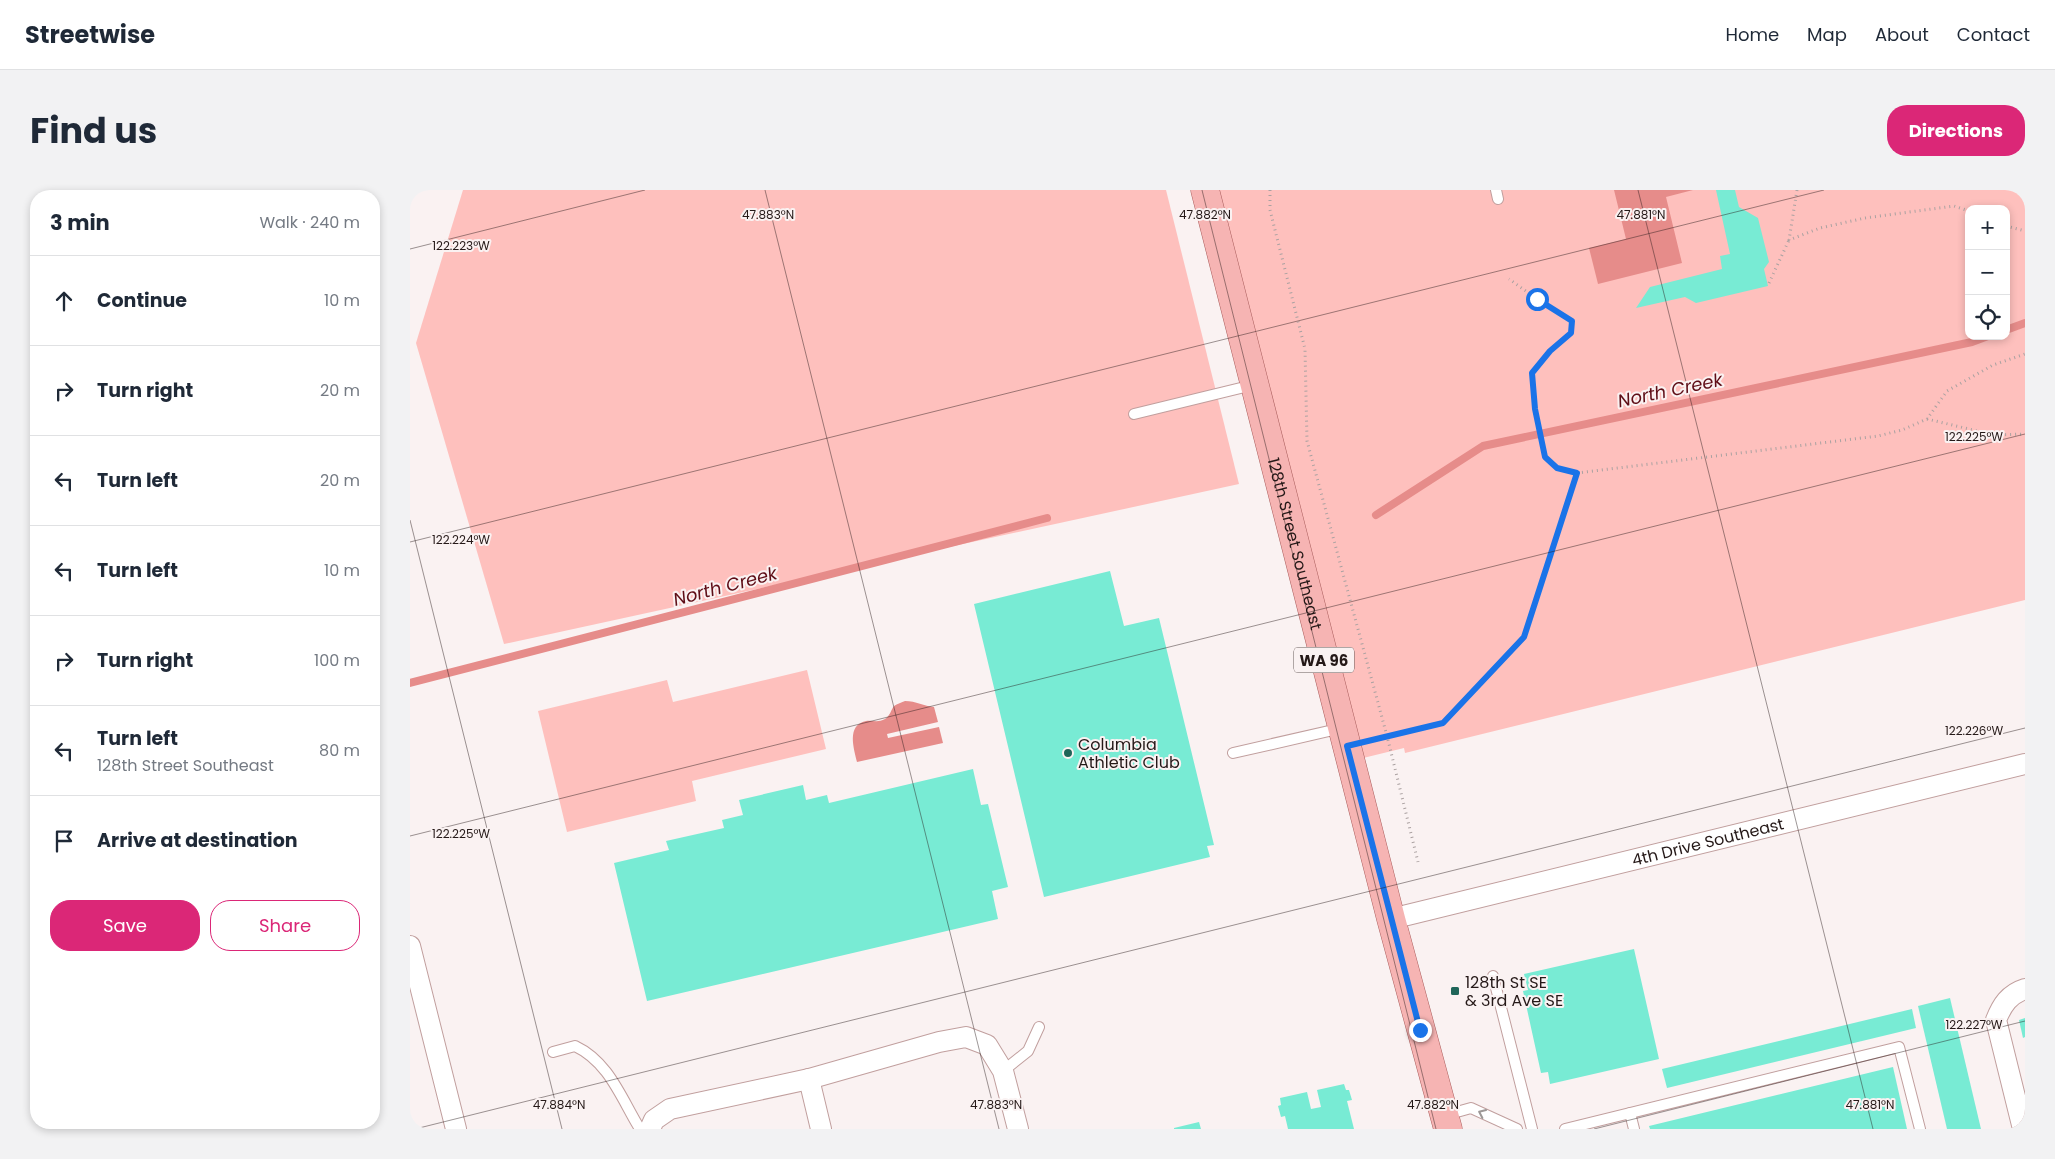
<!DOCTYPE html>
<html lang="en">
<head>
<meta charset="utf-8">
<style>
	:root { --surface:#fff; --page:#f2f2f3; --text:#1f2937; --muted:#747a83; --line:#e0e1e3; --accent:#db2777 }
	body { margin:0; font-family:Poppins,sans-serif; background:var(--page); color:var(--text) }
	.controls { position:absolute; right:15px; top:15px; display:grid; overflow:hidden; border-radius:10px; box-shadow:0 2px 8px #0003 }
	.controls button { width:45px; height:45px; display:grid; place-items:center; padding:0; border:0; border-bottom:1px solid var(--line); background:var(--surface); color:var(--text); font:25px sans-serif }
	.stop { position:absolute; width:15px; height:15px; margin:-11px; border:4px solid #1a73e8; border-radius:50%; background:#fff }
	.stop.end { background:#1a73e8; border-color:#fff; box-shadow:0 1px 5px #0008 }
	.list { margin:0; padding:0; list-style:none }
	h2 { display:flex; justify-content:space-between; align-items:center; height:65px; margin:0; padding:0 20px; font-size:21px }
	h2 small { font-size:16px; font-weight:400; color:var(--muted) }
	.list li { display:grid; grid-template-columns:32px 1fr auto; gap:15px; align-items:center; box-sizing:border-box; height:90px; padding:0 20px; border-top:1px solid var(--line) }
	.list b { display:block; font-size:19px; white-space:nowrap }
	.list p { margin:0; font-size:16px; white-space:nowrap; color:var(--muted) }
	.list em { font-size:16px; font-style:normal; color:var(--muted) }
	.actions { display:flex; gap:10px; padding:15px 20px }
	.actions a { flex:1; padding:11px 0; border:1px solid var(--accent); border-radius:20px; text-align:center; font-size:18px; color:var(--accent) }
	.actions .main { background:var(--accent); color:#fff }
	.icon { flex:none; width:28px; height:28px; fill:none; stroke:currentColor; stroke-width:2; stroke-linecap:round; stroke-linejoin:round }
	.map { position:relative; flex:none; width:1615px; height:939px; overflow:hidden; border-radius:20px }
	header { display:flex; align-items:center; gap:30px; box-sizing:border-box; height:70px; padding:0 25px; background:var(--surface); border-bottom:1px solid var(--line) }
	header strong { font-size:24px }
	nav { display:flex; gap:28px; margin-inline-start:auto; font-size:18px }
	.intro { display:flex; align-items:center; justify-content:space-between; box-sizing:border-box; height:120px; padding:0 30px }
	h1 { margin:0; font-size:35px }
	.button { padding:12px 22px; border-radius:20px; background:var(--accent); color:#fff; font-size:18px; font-weight:700 }
	main { display:flex; gap:30px; padding:0 30px }
	aside { flex:1; background:var(--surface); border-radius:20px; box-shadow:0 2px 8px #0003 }
	.map>svg:first-child { display:block }
</style>
</head>
<body>
<header>
<strong>Streetwise</strong>
<nav><a>Home</a><a>Map</a><a>About</a><a>Contact</a></nav>
</header>
<div class="intro"><h1>Find us</h1><a class="button">Directions</a></div>
<main>
<aside>
<h2>3 min<small>Walk · 240 m</small></h2>
<ul class="list">
<li><svg class="icon" aria-label="ahead" viewBox="0 0 24 24"><path d="M12 20V5M6 11l6-6 6 6"/></svg><div><b>Continue</b></div><em>10 m</em></li>
<li><svg class="icon" aria-label="right" viewBox="0 0 24 24"><path d="M7 20v-9h11M14 6l5 5-5 5"/></svg><div><b>Turn right</b></div><em>20 m</em></li>
<li><svg class="icon" aria-label="left" viewBox="0 0 24 24"><path d="M17 20v-9H6M10 6l-5 5 5 5"/></svg><div><b>Turn left</b></div><em>20 m</em></li>
<li><svg class="icon" aria-label="left" viewBox="0 0 24 24"><path d="M17 20v-9H6M10 6l-5 5 5 5"/></svg><div><b>Turn left</b></div><em>10 m</em></li>
<li><svg class="icon" aria-label="right" viewBox="0 0 24 24"><path d="M7 20v-9h11M14 6l5 5-5 5"/></svg><div><b>Turn right</b></div><em>100 m</em></li>
<li><svg class="icon" aria-label="left" viewBox="0 0 24 24"><path d="M17 20v-9H6M10 6l-5 5 5 5"/></svg><div><b>Turn left</b><p>128th Street Southeast</p></div><em>80 m</em></li>
<li><svg class="icon" aria-label="arrive" viewBox="0 0 24 24"><path d="M6 21V4h12l-3 4 3 4H6"/></svg><div><b>Arrive at destination</b></div></li>
</ul>
<div class="actions"><a class="main">Save</a><a>Share</a></div>
</aside>
<div class="map">
<svg width="1615" height="939" viewBox="0 0 1615 939">
	<rect width="100%" height="100%" fill="#faf2f2"/>
	<g fill="#fec0bd" fill-rule="evenodd">
		<path d="M 53,0 L 756,0 L 829,294 L 94,454 L 6,153 Z"/>
		<path d="M 795,0 L 1615,0 L 1615,410 L 995,563 L 994,558 L 941,571 ZM 1559,19 L 1596,19 L 1596,146 L 1559,146 Z"/>
		<path d="M 397,480 L 416,559 L 282,591 L 286,611 L 157,642 L 128,521 L 257,490 L 263,512 Z"/>
	</g>
	<g fill="#e68c8a">
		<path d="M 1204,0 L 1283,0 L 1256,7 L 1272,73 L 1188,94 L 1179,58 L 1216,49 Z"/>
		<path d="M 495,511 C 506,511 514,516 524,517 L 528,532 L 477,544 L 478,548 L 529,537 L 533,553 L 447,572 C 444,559 436,535 456,531 C 462,530 468,533 475,529 C 480,526 481,520 484,516 C 487,514 492,512 495,511 Z"/>
	</g>
	<g fill="none" stroke-linecap="round" stroke-linejoin="round">
		<g stroke="#e68c8a" stroke-width="8">
			<path d="M 1596,140 L 1615,133"/>
			<path d="M 966,325 L 1073,256 L 1562,152 L 1578,146"/>
			<path d="M 0,493 L 637,328"/>
		</g>
	</g>
	<g fill="#78ebd4">
		<path d="M 1306,0 L 1325,0 L 1329,17 L 1348,28 L 1359,72 L 1354,79 L 1358,96 L 1286,113 L 1275,107 L 1226,118 L 1240,97 L 1312,79 L 1310,66 L 1320,64 Z"/>
		<path d="M 700,381 L 714,436 L 749,428 L 804,655 L 797,656 L 800,667 L 634,707 L 564,414 Z"/>
		<path d="M 563,579 L 571,615 L 578,614 L 598,697 L 582,701 L 588,729 L 237,811 L 204,673 L 259,660 L 256,651 L 314,638 L 312,630 L 333,625 L 329,610 L 393,595 L 396,610 L 417,605 L 419,613 Z"/>
		<path d="M 1224,759 L 1249,869 L 1140,894 L 1138,882 L 1131,883 L 1113,801 L 1118,800 L 1114,784 Z"/>
		<path d="M 1540,808 L 1571,939 L 1537,939 L 1508,816 Z"/>
		<path d="M 1502,819 L 1506,838 L 1257,898 L 1252,879 Z"/>
		<path d="M 1615,828 L 1615,847 L 1613,848 L 1609,830 Z"/>
		<path d="M 1483,877 L 1497,939 L 1240,939 L 1239,936 Z"/>
		<path d="M 934,894 L 936,900 L 939,900 L 942,910 L 937,911 L 944,939 L 878,939 L 875,926 L 871,927 L 868,916 L 871,915 L 870,908 L 897,902 L 901,919 L 911,917 L 907,900 Z"/>
		<path d="M 789,932 L 791,939 L 764,939 L 764,938 Z"/>
	</g>
	<g fill="none" stroke-linecap="round" stroke-linejoin="round">
		<g stroke="#c19f9e" stroke-width="12">
			<g id="service">
				<path d="M 1086,0 L 1088,9"/>
				<path d="M 724,224 L 843,195"/>
				<path d="M 823,563 L 932,538"/>
				<path d="M 1083,786 L 1122,939"/>
				<path d="M 143,862 L 165,856 C 199,872 211,908 230,939"/>
				<path d="M 593,881 L 618,861 L 629,837"/>
				<path d="M 1220,923 L 1224,939"/>
				<path d="M 1036,925 L 1061,918 L 1107,939"/>
				<path d="M 1155,939 L 1489,857 L 1510,939"/>
			</g>
		</g>
		<g stroke="#c19f9e" stroke-width="22">
			<g id="minor">
				<path id="s1" d="M 981,729 L 1615,574"/>
				<path d="M 0,756 L 46,939"/>
				<path d="M 399,889 L 411,939"/>
				<path d="M 240,939 L 244,930 L 260,919 L 399,889 L 529,852 L 556,847 L 577,855 L 593,881 L 608,939"/>
				<path d="M 1613,939 L 1586,830 C 1592,815 1599,804 1615,799"/>
			</g>
		</g>
		<g stroke="#a95d5c" stroke-width="29">
			<g id="primary">
				<path id="s2" d="M 795,0 L 981,729 L 1038,939"/>
			</g>
		</g>
		<g stroke="#aaa1a1" stroke-width="3" stroke-dasharray="1 4" stroke-linecap="butt">
			<path d="M 860,0 L 860,20 L 895,159 L 897,251 L 977,546 L 1008,672"/>
			<path d="M 1387,0 L 1379,50 L 1410,38 L 1455,28 L 1544,16 L 1559,21"/>
			<path d="M 1596,36 L 1615,41"/>
			<path d="M 1359,93 L 1379,50"/>
			<path d="M 1517,229 L 1584,245 L 1615,244"/>
			<path d="M 1167,283 L 1468,246 L 1492,240 L 1517,229 L 1537,201 L 1583,175 L 1615,164"/>
			<path d="M 961,550 L 1033,533 L 1114,447 L 1167,283 L 1147,278 L 1135,267 L 1125,219 L 1122,183 L 1140,161 L 1161,143 L 1162,131 L 1127,109 L 1099,89"/>
		</g>
		<use href="#service" stroke="#fff" stroke-width="10"/>
		<use href="#minor" stroke="#fff" stroke-width="20"/>
		<use href="#primary" stroke="#f6b4b3" stroke-width="28"/>
	</g>
	<defs><path id="oneway-chevron" d="M-2-3.5L2.5 0L-2 3.5" fill="none" stroke-width="1.6" stroke-linecap="round" stroke-linejoin="round" transform="scale(1.25)"/></defs>
	<use stroke="#9d9897" href="#oneway-chevron" transform="translate(1072 923) rotate(-155)"/>
	<g fill="none" stroke-linecap="round" stroke-linejoin="round">
		<path stroke="#1a73e8" stroke-width="6" d="M 1010,840 L 937,556 L 1033,533 L 1114,447 L 1167,283 L 1147,278 L 1135,267 L 1125,219 L 1122,183 L 1140,161 L 1161,143 L 1162,131 L 1127,109"/>
	</g>
	<path fill="none" stroke="#251918" stroke-width="1" stroke-opacity="0.45" d="M 355,0 L 589,939M 792,0 L 1026,939M 1228,0 L 1463,939M 0,59 L 235,0M 0,330 L 152,939M 0,352 L 1414,0M 0,646 L 1615,244M 5,939 L 1615,538M 1184,939 L 1615,831"/>
	<g fill="#1f6559" stroke="#faf2f2" stroke-width="2">
		<circle cx="658" cy="563" r="5"/>
		<rect x="1040" y="796" width="10" height="10" rx="2.5"/>
	</g>
	<g text-anchor="middle" dominant-baseline="central" stroke-width="4" stroke-linejoin="round" paint-order="stroke">
		<rect fill="#faf2f2" stroke="#655a59" stroke-width="1" x="884" y="457.5" width="60" height="25" rx="4"/>
		<g font-size="15" font-weight="bold" fill="#251918">
			<text x="914" y="470">WA 96</text>
		</g>
		<g font-size="16" fill="#251918" stroke="#faf2f2">
			<text stroke="none"><textPath href="#s2" startOffset="365">128th Street Southeast</textPath></text>
			<text stroke="none"><textPath href="#s1" startOffset="326">4th Drive Southeast</textPath></text>
		</g>
		<g font-size="16" fill="#251918" stroke="#faf2f2" text-anchor="start">
			<text x="668" y="554">Columbia<tspan x="668" dy="18">Athletic Club</tspan></text>
			<text x="1055" y="792">128th St SE<tspan x="1055" dy="18">&amp; 3rd Ave SE</tspan></text>
		</g>
		<g font-size="18" font-style="italic" fill="#5f0e17" stroke="#faf2f2">
			<text transform="translate(1260 200) rotate(-12)">North Creek</text>
			<text transform="translate(315 396) rotate(-15)">North Creek</text>
		</g>
	</g>
	<g font-size="12" text-anchor="middle" fill="#251918" stroke="#faf2f2" stroke-width="4" stroke-linejoin="round" paint-order="stroke">
		<text x="358" y="29">47.883°N</text>
		<text x="795" y="29">47.882°N</text>
		<text x="1231" y="29">47.881°N</text>
		<text x="51" y="60">122.223°W</text>
		<text x="1564" y="251">122.225°W</text>
		<text x="51" y="354">122.224°W</text>
		<text x="1564" y="545">122.226°W</text>
		<text x="51" y="648">122.225°W</text>
		<text x="1564" y="839">122.227°W</text>
		<text x="149" y="919">47.884°N</text>
		<text x="586" y="919">47.883°N</text>
		<text x="1023" y="919">47.882°N</text>
		<text x="1460" y="919">47.881°N</text>
	</g>
</svg>
<div class="controls">
<button>+</button>
<button>−</button>
<button><svg class="icon" aria-label="locate" viewBox="0 0 24 24"><circle cx="12" cy="12" r="6"/><path d="M12 2v4M12 18v4M2 12h4M18 12h4"/></svg></button>
</div>
<div class="stop" style="left:1127px;top:109px"></div>
<div class="stop end" style="left:1010px;top:840px"></div>
</div>
</main>
</body>
</html>
